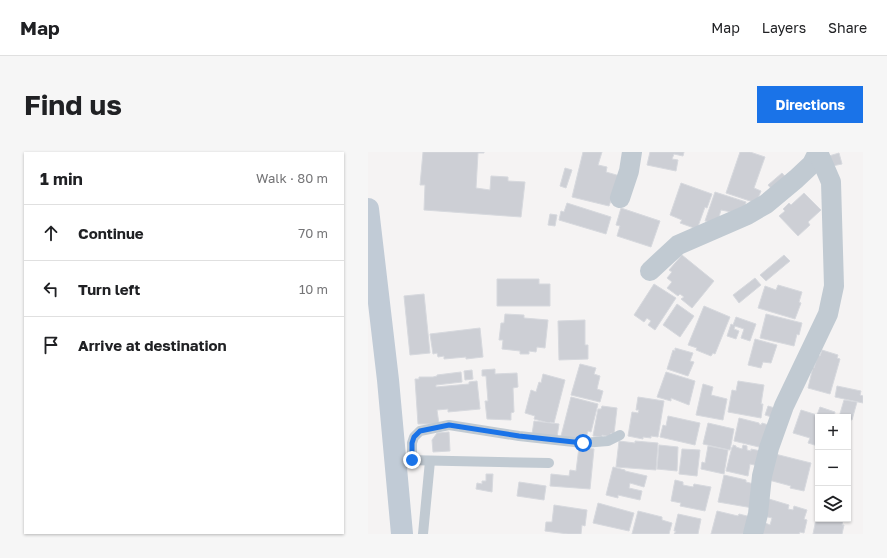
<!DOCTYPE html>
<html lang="en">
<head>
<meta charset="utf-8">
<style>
	:root { --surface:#fff; --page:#f6f6f6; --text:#202124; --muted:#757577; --line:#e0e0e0; --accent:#1a73e8 }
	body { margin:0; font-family:"Golos Text",sans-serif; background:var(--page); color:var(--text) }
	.controls { position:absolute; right:12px; bottom:12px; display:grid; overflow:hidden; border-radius:0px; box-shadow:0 1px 3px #0004 }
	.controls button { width:36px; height:36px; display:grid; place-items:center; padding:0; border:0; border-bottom:1px solid var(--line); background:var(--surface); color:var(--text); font:20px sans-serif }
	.stop { position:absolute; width:12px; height:12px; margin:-9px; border:3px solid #1a73e8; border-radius:50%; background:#fff }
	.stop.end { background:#1a73e8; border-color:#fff; box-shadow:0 1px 4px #0008 }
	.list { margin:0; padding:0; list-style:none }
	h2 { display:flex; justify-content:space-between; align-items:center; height:52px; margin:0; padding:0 16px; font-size:17px }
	h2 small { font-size:13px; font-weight:400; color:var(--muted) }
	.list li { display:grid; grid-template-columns:26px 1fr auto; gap:12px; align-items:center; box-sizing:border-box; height:56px; padding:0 16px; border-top:1px solid var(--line) }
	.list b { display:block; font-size:15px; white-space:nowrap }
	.list em { font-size:13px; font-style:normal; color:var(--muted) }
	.icon { flex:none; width:22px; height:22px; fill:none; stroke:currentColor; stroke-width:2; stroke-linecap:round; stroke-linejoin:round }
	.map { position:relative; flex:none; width:495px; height:382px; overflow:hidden; border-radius:0px }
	header { display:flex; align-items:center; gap:24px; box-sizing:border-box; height:56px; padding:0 20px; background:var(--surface); border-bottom:1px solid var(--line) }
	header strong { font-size:19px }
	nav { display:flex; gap:22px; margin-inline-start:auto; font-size:14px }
	.intro { display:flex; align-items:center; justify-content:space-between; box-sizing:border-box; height:96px; padding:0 24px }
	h1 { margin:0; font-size:28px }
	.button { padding:10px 18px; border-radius:0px; background:var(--accent); color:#fff; font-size:14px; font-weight:700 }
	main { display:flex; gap:24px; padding:0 24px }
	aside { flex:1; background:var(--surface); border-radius:0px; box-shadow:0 1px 3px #0004 }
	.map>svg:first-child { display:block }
</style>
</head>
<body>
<header>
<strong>Map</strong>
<nav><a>Map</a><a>Layers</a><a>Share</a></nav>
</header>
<div class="intro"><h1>Find us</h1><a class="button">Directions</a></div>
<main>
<aside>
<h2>1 min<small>Walk · 80 m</small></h2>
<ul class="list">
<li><svg class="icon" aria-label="ahead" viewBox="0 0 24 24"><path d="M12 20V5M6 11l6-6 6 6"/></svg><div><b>Continue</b></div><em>70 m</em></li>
<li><svg class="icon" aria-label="left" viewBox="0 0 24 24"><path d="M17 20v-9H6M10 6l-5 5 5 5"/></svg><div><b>Turn left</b></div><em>10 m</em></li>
<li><svg class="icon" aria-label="arrive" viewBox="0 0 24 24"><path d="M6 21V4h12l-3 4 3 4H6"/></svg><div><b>Arrive at destination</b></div></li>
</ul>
</aside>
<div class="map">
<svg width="495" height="382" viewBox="0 0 495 382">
	<rect width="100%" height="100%" fill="#f5f3f3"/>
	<g fill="#cdcfd5" stroke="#d7d9de">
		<path d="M 55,0 L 116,0 L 116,1 L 110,1 L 108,36 L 122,38 L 123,24 L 140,25 L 140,29 L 157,30 L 153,65 L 56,58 L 57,33 L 52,33 Z"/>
		<path d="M 215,0 L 234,0 L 230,13 L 239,15 L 238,20 L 252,24 L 241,54 L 204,45 Z"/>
		<path d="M 282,0 L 316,0 L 315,4 L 306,2 L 304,7 L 310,8 L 308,19 L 279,13 Z"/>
		<path d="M 372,0 L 382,0 L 397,5 L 386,36 L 393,39 L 388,51 L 358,41 Z"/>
		<path d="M 471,1 L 474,12 L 464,14 L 461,4 Z"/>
		<path d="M 197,16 L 204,18 L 198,36 L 192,34 Z"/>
		<path d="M 414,21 L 421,29 L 407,41 L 400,33 Z"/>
		<path d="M 313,31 L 344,42 L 339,56 L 337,55 L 329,77 L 312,71 L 314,68 L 302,63 Z"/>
		<path d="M 347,40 L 378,50 L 374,62 L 353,58 L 349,71 L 337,69 Z"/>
		<path d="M 436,41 L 453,58 L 440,70 L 442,73 L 430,84 L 411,64 L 417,59 L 415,57 L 421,51 L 423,53 Z"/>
		<path d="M 199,51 L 243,65 L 238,82 L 191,68 L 193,59 L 196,60 Z"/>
		<path d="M 253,56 L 292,69 L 283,95 L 249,84 L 252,74 L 248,73 Z"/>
		<path d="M 182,62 L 189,63 L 187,74 L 180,73 Z"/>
		<path d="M 314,103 L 346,129 L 324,156 L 313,147 L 316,145 L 312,142 L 310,144 L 299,136 L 304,130 L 299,126 L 304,120 L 301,118 Z"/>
		<path d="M 416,103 L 422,109 L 398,129 L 392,123 Z"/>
		<path d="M 387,126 L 393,133 L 371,151 L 365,143 Z"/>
		<path d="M 129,127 L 171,127 L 171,132 L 182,132 L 182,154 L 129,154 Z"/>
		<path d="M 286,132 L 308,146 L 287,178 L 280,173 L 283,169 L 279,166 L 276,170 L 266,163 Z"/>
		<path d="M 410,133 L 434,140 L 431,150 L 433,151 L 427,167 L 390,156 L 397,134 L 408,138 Z"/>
		<path d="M 56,142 L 62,201 L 42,203 L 36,144 Z"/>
		<path d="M 309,152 L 326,164 L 312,185 L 295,173 Z"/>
		<path d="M 336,154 L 362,165 L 347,202 L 345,201 L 343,204 L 328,198 L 329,196 L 320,193 Z"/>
		<path d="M 137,162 L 156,163 L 156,166 L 180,168 L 177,196 L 169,195 L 168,200 L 161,199 L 161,202 L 152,202 L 152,199 L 134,197 L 135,188 L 131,188 L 133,171 L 136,171 Z"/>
		<path d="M 398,162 L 434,171 L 431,183 L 429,182 L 426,194 L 392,186 Z"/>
		<path d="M 368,165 L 388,172 L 382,189 L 373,186 L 376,177 L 367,174 L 366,177 L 371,179 L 368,187 L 359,184 L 363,172 L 365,173 Z"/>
		<path d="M 217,168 L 217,193 L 220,193 L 220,207 L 191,208 L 190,169 Z"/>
		<path d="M 112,176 L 115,205 L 98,207 L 98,205 L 76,207 L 76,204 L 70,205 L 69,201 L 65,202 L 62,182 Z"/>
		<path d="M 387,187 L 409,193 L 403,211 L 395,210 L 393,216 L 380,213 Z"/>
		<path d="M 307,196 L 325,201 L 322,209 L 326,210 L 320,224 L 299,217 L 305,198 L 307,199 Z"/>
		<path d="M 454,198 L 470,203 L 469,206 L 472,207 L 462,242 L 440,236 L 445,215 L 446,216 L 450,203 L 452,204 Z"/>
		<path d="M 212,212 L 228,216 L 226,222 L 232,224 L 229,237 L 235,239 L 232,250 L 203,243 Z"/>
		<path d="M 127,217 L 127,222 L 149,221 L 150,235 L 145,236 L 146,260 L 143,261 L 143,268 L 119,267 L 117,249 L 120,249 L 118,224 L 114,224 L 114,218 Z"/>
		<path d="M 104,218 L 105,227 L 97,228 L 96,219 Z"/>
		<path d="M 93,220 L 94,230 L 68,233 L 68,235 L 101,232 L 101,230 L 109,229 L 112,257 L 80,260 L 80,257 L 69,258 L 71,272 L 50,272 L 47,227 L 51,227 L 51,225 L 65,225 L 69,224 L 69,223 Z"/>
		<path d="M 298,220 L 327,229 L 321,253 L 303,246 L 303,249 L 289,245 Z"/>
		<path d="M 175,222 L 197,228 L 186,271 L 182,270 L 181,271 L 166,267 L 167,264 L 157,261 L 163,238 L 168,240 L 171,230 L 173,231 Z"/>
		<path d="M 370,229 L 396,233 L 393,252 L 395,252 L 393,266 L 360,260 L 364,238 L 368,239 Z"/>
		<path d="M 335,232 L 345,235 L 343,243 L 359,247 L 355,268 L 328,263 Z"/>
		<path d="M 469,234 L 493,239 L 492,243 L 495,244 L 495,251 L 467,245 Z"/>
		<path d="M 203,245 L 230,252 L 223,280 L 220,279 L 217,289 L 193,284 Z"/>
		<path d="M 270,245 L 296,249 L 290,285 L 283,284 L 283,286 L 275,285 L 275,287 L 260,284 L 264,260 L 270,261 L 271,258 L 268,258 Z"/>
		<path d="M 476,248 L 489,250 L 484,268 L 480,267 L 480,265 L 471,265 Z"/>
		<path d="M 234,254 L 249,256 L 246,282 L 243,281 L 242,285 L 234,283 L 234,285 L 225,284 L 230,257 L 233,257 Z"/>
		<path d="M 400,254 L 410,257 L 407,266 L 397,263 Z"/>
		<path d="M 452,255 L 467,260 L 466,265 L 450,265 L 450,294 L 440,291 L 442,286 L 425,281 L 433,258 L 449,263 Z"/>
		<path d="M 300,264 L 332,271 L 327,293 L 292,285 L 295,273 L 298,274 Z"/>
		<path d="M 371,266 L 391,271 L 391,272 L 393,273 L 394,271 L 404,274 L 399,297 L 366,289 Z"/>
		<path d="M 166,269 L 191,272 L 189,285 L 164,282 Z"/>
		<path d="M 340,271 L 366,277 L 362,298 L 335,292 Z"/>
		<path d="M 81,280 L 82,299 L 65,300 L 64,288 L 69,281 Z"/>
		<path d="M 251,289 L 267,291 L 267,289 L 290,291 L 288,318 L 248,315 Z"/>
		<path d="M 291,293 L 310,295 L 309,319 L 289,317 Z"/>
		<path d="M 365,293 L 368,294 L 368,295 L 374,297 L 375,293 L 379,294 L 379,298 L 383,299 L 383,297 L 398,300 L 395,315 L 382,312 L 380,324 L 358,319 L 364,295 L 365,295 Z"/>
		<path d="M 340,294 L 360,298 L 356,322 L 333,317 L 334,310 L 337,311 Z"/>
		<path d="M 211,295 L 226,297 L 222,337 L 182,334 L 183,322 L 201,324 L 202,318 L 208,319 Z"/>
		<path d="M 314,297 L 332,298 L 329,324 L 311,322 Z"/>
		<path d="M 403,301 L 443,311 L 436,339 L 422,336 L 423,334 L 397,327 Z"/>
		<path d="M 245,315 L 257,318 L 257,319 L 279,324 L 276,335 L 262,331 L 261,336 L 274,339 L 272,348 L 250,343 L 250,346 L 238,343 Z"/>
		<path d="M 118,322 L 125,322 L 124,340 L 108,337 L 109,331 L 114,332 L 114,329 L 118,329 Z"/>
		<path d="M 356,323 L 378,328 L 378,330 L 390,333 L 385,356 L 350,350 Z"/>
		<path d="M 307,328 L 315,330 L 315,333 L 325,335 L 326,332 L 343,335 L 337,359 L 312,354 L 313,351 L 303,349 Z"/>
		<path d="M 151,330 L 178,334 L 176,348 L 149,344 Z"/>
		<path d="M 401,347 L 421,353 L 420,357 L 425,358 L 426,354 L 439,358 L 436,367 L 439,368 L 436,381 L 432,380 L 431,382 L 391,382 L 395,370 L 402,373 L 404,366 L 396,364 Z"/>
		<path d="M 230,351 L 266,361 L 261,379 L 225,371 Z"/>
		<path d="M 186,353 L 219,358 L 217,374 L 214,373 L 213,382 L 200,382 L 177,379 L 178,370 L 184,370 Z"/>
		<path d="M 270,359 L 294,365 L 294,368 L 304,371 L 301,382 L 264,382 Z"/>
		<path d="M 349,359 L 370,364 L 371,362 L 383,365 L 379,382 L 343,382 Z"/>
		<path d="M 310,362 L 333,367 L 330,382 L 306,382 L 308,379 L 306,379 Z"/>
		<path d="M 448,367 L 475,367 L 474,373 L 476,373 L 474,382 L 445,382 Z"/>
	</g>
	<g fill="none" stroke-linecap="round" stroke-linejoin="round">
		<g stroke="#c1cad2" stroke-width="10">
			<path d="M 38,308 L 181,311"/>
			<path d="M 44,308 L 44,291 L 46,285 L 52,279 L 81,273 L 151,284 L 215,291 L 240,289 L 252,283"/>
			<path d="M 55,382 L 62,309"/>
		</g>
		<g stroke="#c1cad2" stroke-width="20">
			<path d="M 252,46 L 261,19 L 264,0"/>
			<path d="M 282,119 L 310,93 L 379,63 L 398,52 L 428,27 L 444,12 L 450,0"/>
			<path d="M 385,382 L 390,362 L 394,324 L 401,296 L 416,254 L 460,162 L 466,134 L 463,30 L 450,0"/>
		</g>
		<path stroke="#c1cbd6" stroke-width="22" d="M 0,57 L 20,228 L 34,382"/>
	</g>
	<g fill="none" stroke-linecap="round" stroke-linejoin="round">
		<path stroke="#1a73e8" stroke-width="5" d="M 44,308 L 44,291 L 46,285 L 52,279 L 81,273 L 151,284 L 215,291"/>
	</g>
</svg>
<div class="controls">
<button>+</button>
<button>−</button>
<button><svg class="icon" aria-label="layers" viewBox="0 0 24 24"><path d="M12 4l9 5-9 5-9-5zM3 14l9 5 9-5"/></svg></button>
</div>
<div class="stop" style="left:215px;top:291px"></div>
<div class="stop end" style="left:44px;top:308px"></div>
</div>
</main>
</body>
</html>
